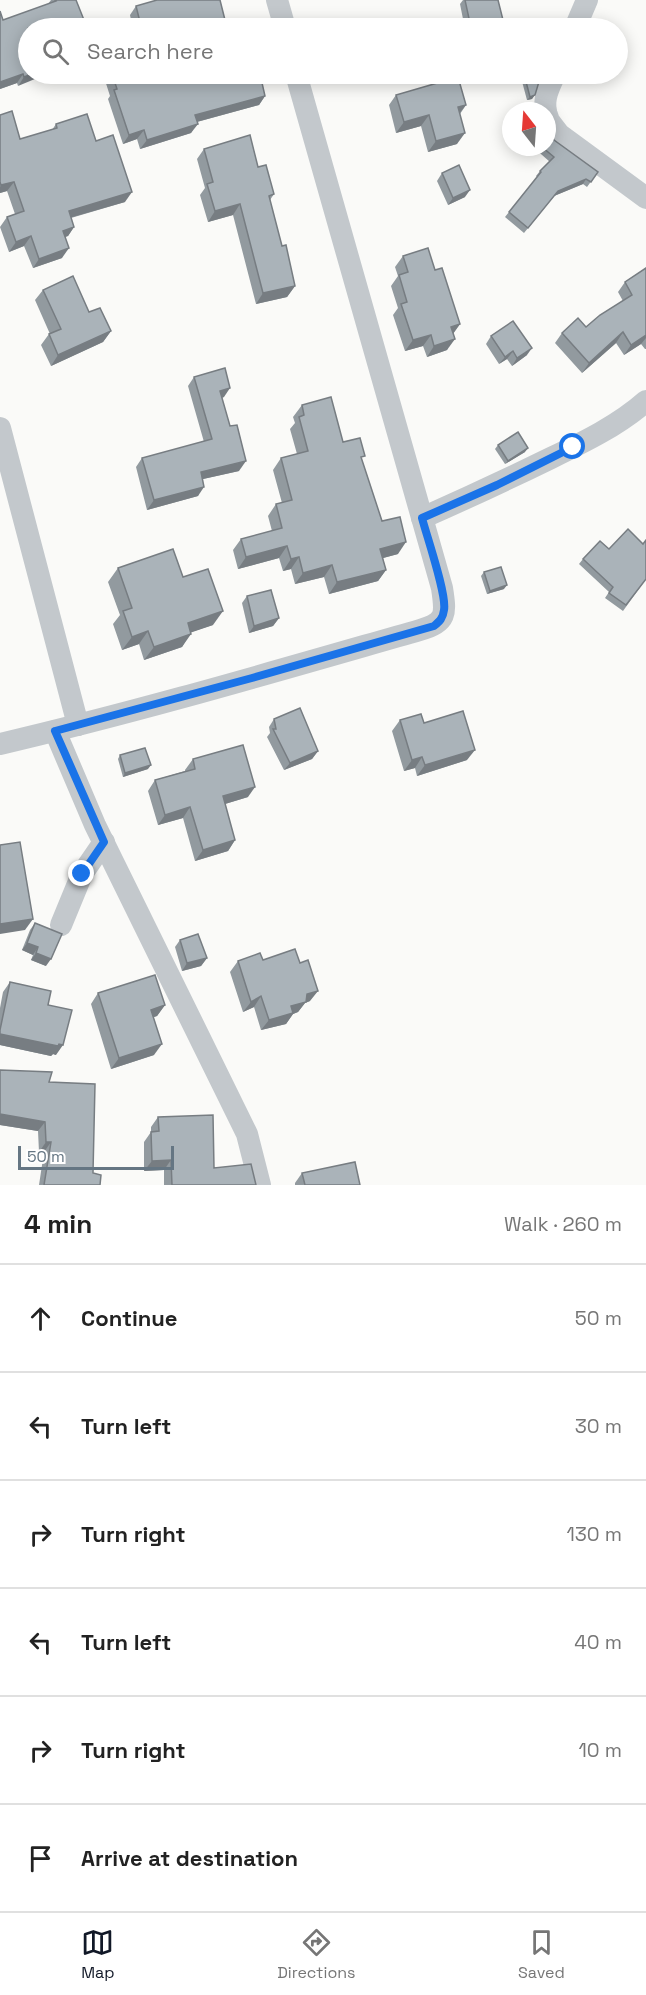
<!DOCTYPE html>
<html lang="en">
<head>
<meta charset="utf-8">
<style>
	:root { --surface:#fff; --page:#f6f6f6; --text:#222; --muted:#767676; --line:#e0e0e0; --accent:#111827 }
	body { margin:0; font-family:"Space Grotesk",sans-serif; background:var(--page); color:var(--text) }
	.compass { position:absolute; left:502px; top:102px; width:54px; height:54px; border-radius:50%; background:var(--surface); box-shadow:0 3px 15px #0003; rotate:343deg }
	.scale { position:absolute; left:18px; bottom:15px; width:156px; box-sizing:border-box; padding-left:6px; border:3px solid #657683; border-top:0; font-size:16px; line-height:21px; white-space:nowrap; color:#657683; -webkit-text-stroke:4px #fff; paint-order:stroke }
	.stop { position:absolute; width:18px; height:18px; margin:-14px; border:4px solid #1a73e8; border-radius:50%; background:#fff }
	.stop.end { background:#1a73e8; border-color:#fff; box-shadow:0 2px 6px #0008 }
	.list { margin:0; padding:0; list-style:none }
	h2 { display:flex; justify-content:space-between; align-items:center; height:78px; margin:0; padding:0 24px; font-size:26px }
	h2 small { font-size:20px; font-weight:400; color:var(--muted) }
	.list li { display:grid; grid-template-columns:39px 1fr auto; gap:18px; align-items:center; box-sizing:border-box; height:108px; padding:0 24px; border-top:2px solid var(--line) }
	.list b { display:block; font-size:22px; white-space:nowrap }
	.list em { font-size:20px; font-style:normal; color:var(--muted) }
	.icon { flex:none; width:33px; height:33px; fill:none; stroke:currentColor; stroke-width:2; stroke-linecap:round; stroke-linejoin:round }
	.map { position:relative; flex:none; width:646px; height:1185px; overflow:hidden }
	.search { position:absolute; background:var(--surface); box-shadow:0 3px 15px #0003; left:18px; right:18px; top:18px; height:66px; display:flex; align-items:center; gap:15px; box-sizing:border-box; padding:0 21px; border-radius:33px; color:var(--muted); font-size:22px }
	.sheet { height:726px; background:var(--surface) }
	nav { display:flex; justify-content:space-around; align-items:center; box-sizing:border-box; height:84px; border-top:2px solid var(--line); background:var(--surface); font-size:16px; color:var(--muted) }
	nav a { display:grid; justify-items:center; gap:3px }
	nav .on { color:var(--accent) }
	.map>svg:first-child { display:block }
</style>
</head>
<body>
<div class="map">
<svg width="646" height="1185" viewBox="0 0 646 1185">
	<rect width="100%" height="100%" fill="#fafaf8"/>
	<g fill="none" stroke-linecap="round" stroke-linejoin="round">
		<g stroke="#c3c8cc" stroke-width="22">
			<path d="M 277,0 L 285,28"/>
			<path d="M 575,28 L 587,0"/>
			<path d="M 546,111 C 543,98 550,85 555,74"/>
			<path d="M 547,115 L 549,121 L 559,134 L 646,198"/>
			<path d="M 0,428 L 78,725"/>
			<path d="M 422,518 C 465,499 508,479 551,458 C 584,442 619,425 646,401"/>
			<path d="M 55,731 L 95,825 L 247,1134 L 260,1185"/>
			<path d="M 0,744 C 141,711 280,670 420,630 C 447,622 446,614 442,588 L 296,74"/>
			<path d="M 61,925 L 82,874 L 104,842"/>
		</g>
	</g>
	<g fill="#929a9f">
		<path d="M 51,0 L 76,0 L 84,20 L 79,28 L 28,28 L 28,74 L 18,86 L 17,83 L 0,89 L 0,11 L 3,20 L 48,4 Z"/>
		<path d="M 463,0 L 498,0 L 505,28 L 460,28 L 464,24 L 460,4 Z"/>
		<path d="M 136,6 L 227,28 L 132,25 L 130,15 Z"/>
		<path d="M 103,74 L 260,74 L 265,96 L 259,105 L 197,122 L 191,133 L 140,149 L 137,139 L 123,144 L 108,99 L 110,96 Z"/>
		<path d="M 520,74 L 540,74 L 532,99 L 527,100 Z"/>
		<path d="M 396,95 L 466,105 L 460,114 L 457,144 L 428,152 L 421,126 L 396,133 L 389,105 Z"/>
		<path d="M 0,115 L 20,139 L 52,130 L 56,124 L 96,141 L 125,202 L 71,218 L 74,227 L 68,236 L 65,237 L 62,258 L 33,268 L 24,246 L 9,252 L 0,227 L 7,217 L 15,214 L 7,191 L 0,193 Z"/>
		<path d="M 554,140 L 598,172 L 587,187 L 583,184 L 554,196 L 524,233 L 505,217 L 537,177 L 536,176 L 540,171 L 550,162 L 533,147 L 547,147 Z"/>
		<path d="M 204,149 L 258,167 L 274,194 L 270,200 L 282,246 L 295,286 L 287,297 L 256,304 L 233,215 L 208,222 L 200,195 L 205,188 L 197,159 Z"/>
		<path d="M 442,173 L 465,197 L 448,205 L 437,181 Z"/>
		<path d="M 403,256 L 435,270 L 460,324 L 453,334 L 447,350 L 427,357 L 423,346 L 405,351 L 393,315 L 398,308 L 391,286 L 398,276 L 395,267 Z"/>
		<path d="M 646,268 L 646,349 L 645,349 L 641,344 L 624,355 L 616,343 L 582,373 L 555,343 L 562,333 L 586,327 L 623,301 L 618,292 L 625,282 Z"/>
		<path d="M 43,290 L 111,331 L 103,342 L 51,366 L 41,345 L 49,334 L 50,334 L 35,300 Z"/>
		<path d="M 491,336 L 527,355 L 512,366 L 507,359 L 499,364 L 486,344 Z"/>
		<path d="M 194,377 L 224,397 L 222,398 L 239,471 L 203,479 L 198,496 L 147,510 L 136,467 L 142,458 L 204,442 L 188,386 Z"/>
		<path d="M 302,405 L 362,460 L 382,521 L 398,554 L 383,558 L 386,570 L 378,581 L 329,594 L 324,577 L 295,584 L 291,569 L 283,571 L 279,558 L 238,569 L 233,550 L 241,539 L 272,531 L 268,516 L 276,504 L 282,503 L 273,470 L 281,458 L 297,454 L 290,429 L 295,423 L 293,417 Z"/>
		<path d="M 498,445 L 525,452 L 505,464 L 495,449 Z"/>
		<path d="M 609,549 L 646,579 L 623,611 L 605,598 L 609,592 L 579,564 L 583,559 Z"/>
		<path d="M 118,568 L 183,577 L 213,625 L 191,632 L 182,647 L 144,660 L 139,644 L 122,650 L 113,624 L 120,615 L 108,582 Z"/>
		<path d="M 484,572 L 504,589 L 487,594 L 481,576 Z"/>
		<path d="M 247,596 L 279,618 L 273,626 L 249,633 L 242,603 Z"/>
		<path d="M 274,719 L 318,751 L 312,759 L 284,770 L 267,737 L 270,733 L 269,727 Z"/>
		<path d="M 400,720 L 424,723 L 467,760 L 417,776 L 415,768 L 404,771 L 392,731 Z"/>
		<path d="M 120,755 L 148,769 L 123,777 L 118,759 Z"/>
		<path d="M 193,759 L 248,797 L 225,804 L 235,840 L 228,851 L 195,861 L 183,818 L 158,825 L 148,791 L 155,780 L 185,771 L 185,770 Z"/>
		<path d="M 35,923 L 46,966 L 31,960 L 33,955 L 22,950 L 30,930 Z"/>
		<path d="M 180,940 L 207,958 L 201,966 L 182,971 L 175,947 Z"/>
		<path d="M 263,960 L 310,1001 L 305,1003 L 298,1012 L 293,1014 L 286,1024 L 261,1030 L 254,1007 L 243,1012 L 230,972 L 238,961 Z"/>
		<path d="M 10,982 L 48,1005 L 56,1055 L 53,1054 L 51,1056 L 0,1045 L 0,1008 L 3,992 Z"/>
		<path d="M 98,993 L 165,1005 L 157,1016 L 153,1017 L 154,1055 L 111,1069 L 91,1004 Z"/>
		<path d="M 0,1070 L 49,1082 L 93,1173 L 100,1185 L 39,1185 L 44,1152 L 39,1152 L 38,1131 L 0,1125 Z"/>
		<path d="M 158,1117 L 214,1168 L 256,1185 L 164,1185 L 164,1170 L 144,1171 L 144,1142 L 151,1132 L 151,1127 Z"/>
		<path d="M 302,1173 L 360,1185 L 295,1185 L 295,1183 Z"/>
	</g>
	<g fill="#777d82">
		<path d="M 84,20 L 79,28 L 64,28 Z"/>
		<path d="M 23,74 L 17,83 L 0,89 L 0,82 Z"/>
		<path d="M 32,74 L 47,74 L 18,86 L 24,77 Z"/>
		<path d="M 535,95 L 532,99 L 527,100 L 530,97 Z"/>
		<path d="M 265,96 L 259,105 L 189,124 L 195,115 Z"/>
		<path d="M 466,105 L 458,115 L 458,107 Z"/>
		<path d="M 429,115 L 421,126 L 396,133 L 404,122 Z"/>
		<path d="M 198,124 L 191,133 L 140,149 L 147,140 Z"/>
		<path d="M 144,130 L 137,139 L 123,144 L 129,135 Z"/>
		<path d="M 465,133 L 457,144 L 428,152 L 436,141 Z"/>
		<path d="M 586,179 L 583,184 L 554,196 L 524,233 L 558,191 Z"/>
		<path d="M 14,182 L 7,191 L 0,193 L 0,187 L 1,185 Z"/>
		<path d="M 470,190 L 465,197 L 448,205 L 453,198 Z"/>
		<path d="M 132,192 L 125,202 L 62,220 L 69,211 Z"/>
		<path d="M 240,204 L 233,215 L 208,222 L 215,211 Z"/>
		<path d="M 74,227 L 68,236 L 56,240 L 63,231 Z"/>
		<path d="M 31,236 L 24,246 L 9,252 L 16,242 Z"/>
		<path d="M 69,248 L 62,258 L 33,268 L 39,259 Z"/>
		<path d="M 295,286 L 287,297 L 256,304 L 263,293 Z"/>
		<path d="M 460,324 L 452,335 L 451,327 Z"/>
		<path d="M 111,331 L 103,342 L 51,366 L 58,355 Z"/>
		<path d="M 623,332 L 616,343 L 582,373 L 589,363 Z"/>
		<path d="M 431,335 L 423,346 L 405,351 L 413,340 Z"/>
		<path d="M 646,335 L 646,338 L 641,344 L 624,355 L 631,345 Z"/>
		<path d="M 455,339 L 447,350 L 427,357 L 434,346 Z"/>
		<path d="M 532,348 L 527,355 L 512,366 L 517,358 Z"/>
		<path d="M 513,351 L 507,359 L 499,364 L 505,357 Z"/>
		<path d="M 230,388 L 224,397 L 213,400 L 220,391 Z"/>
		<path d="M 528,448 L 525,452 L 505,464 L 508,461 Z"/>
		<path d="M 246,461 L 239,471 L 194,481 L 201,472 Z"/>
		<path d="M 204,487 L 198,496 L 147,510 L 154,500 Z"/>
		<path d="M 406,542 L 398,554 L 372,561 L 380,549 Z"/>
		<path d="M 287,546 L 279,558 L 238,569 L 246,557 Z"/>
		<path d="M 299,557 L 291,569 L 283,571 L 291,559 Z"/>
		<path d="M 332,565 L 324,577 L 295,584 L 303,573 Z"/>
		<path d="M 386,570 L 378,581 L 329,594 L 337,582 Z"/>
		<path d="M 507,585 L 504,589 L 487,594 L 490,591 Z"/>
		<path d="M 223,611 L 213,625 L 178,637 L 188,623 Z"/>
		<path d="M 279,618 L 273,626 L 249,633 L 254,626 Z"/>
		<path d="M 148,631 L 139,644 L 122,650 L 132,637 Z"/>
		<path d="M 191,634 L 182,647 L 144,660 L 154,647 Z"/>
		<path d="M 475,750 L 467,760 L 417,776 L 425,765 Z"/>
		<path d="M 318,751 L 312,759 L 284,770 L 290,763 Z"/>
		<path d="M 422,757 L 415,768 L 404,771 L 412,760 Z"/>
		<path d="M 151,765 L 148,769 L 123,777 L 125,773 Z"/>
		<path d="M 255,787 L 248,797 L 215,807 L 223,796 Z"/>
		<path d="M 190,807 L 183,818 L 158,825 L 165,815 Z"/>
		<path d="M 235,840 L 228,851 L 195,861 L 203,850 Z"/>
		<path d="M 33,919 L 25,930 L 0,934 L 0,924 Z"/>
		<path d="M 27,943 L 38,947 L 33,955 L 22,950 Z"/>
		<path d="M 36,953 L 51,959 L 46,966 L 31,960 Z"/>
		<path d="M 207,958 L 201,966 L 182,971 L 187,963 Z"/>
		<path d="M 318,991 L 310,1001 L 305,1003 L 298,1012 L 293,1014 L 286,1024 L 261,1030 L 269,1020 L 291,1006 L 307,994 Z"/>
		<path d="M 261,996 L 254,1007 L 243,1012 L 251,1002 Z"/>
		<path d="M 165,1005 L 157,1016 L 143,1021 L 151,1010 Z"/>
		<path d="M 0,1034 L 63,1045 L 56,1055 L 53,1054 L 51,1056 L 0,1045 Z"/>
		<path d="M 162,1044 L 154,1055 L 111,1069 L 119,1058 Z"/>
		<path d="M 0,1114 L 45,1122 L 38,1131 L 0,1125 Z"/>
		<path d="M 46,1142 L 51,1142 L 44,1152 L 39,1152 Z"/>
		<path d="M 171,1160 L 164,1170 L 144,1171 L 152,1161 Z"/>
	</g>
	<g fill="#aab3b9" stroke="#777d82" stroke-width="1.5">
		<path d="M 55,0 L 76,0 L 84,20 L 64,28 L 28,28 L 28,74 L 32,74 L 24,77 L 23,74 L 0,82 L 0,11 L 3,20 L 56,1 Z"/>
		<path d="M 157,0 L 220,0 L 227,28 L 122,28 L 140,22 L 136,6 Z"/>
		<path d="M 465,0 L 498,0 L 505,28 L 464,28 L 463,24 L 470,23 Z"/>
		<path d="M 112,74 L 260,74 L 265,96 L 195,115 L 198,124 L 147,140 L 144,130 L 129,135 L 114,90 L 117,89 Z"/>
		<path d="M 524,74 L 540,74 L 541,75 L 535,95 L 530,97 Z"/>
		<path d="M 458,77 L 466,105 L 458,107 L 465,133 L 436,141 L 429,115 L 404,122 L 396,95 Z"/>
		<path d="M 12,111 L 20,139 L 57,128 L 56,124 L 87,114 L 96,141 L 113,135 L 132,192 L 69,211 L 74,227 L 63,231 L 69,248 L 39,259 L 31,236 L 16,242 L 7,217 L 24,211 L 14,182 L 1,185 L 0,182 L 0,115 Z"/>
		<path d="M 547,130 L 554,140 L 598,172 L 591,182 L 586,179 L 558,191 L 528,228 L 509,212 L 541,172 L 540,171 L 554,157 L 542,147 L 547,147 Z"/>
		<path d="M 250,135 L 258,167 L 266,165 L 274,194 L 269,196 L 282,246 L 286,245 L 295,286 L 263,293 L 240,204 L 215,211 L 207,184 L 213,182 L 204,149 Z"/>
		<path d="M 459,165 L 470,190 L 453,198 L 442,173 Z"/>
		<path d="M 428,248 L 435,270 L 442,268 L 460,324 L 451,327 L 455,339 L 434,346 L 431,335 L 413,340 L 401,304 L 407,302 L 399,275 L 408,272 L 403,256 Z"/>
		<path d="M 646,268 L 646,335 L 631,345 L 623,332 L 589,363 L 562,333 L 578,318 L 586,327 L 600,315 L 632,295 L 625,282 Z"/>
		<path d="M 73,276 L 89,312 L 100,308 L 111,331 L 58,355 L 49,334 L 61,329 L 43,290 Z"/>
		<path d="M 513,321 L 532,348 L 517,358 L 513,351 L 505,357 L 491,336 Z"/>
		<path d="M 225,368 L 230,388 L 220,391 L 230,426 L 237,425 L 246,461 L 201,472 L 204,487 L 154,500 L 142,458 L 212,439 L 194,377 Z"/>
		<path d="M 331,397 L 343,442 L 360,438 L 365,456 L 361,457 L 382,521 L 400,517 L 406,542 L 380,549 L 386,570 L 337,582 L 332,565 L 303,573 L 299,557 L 291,559 L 287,546 L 246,557 L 241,539 L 282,528 L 276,504 L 292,500 L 281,458 L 308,451 L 299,417 L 304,415 L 302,405 Z"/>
		<path d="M 518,432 L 528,448 L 508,461 L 498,445 Z"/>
		<path d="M 628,529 L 643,544 L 646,540 L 646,579 L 626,605 L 609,593 L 613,587 L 583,559 L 600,541 L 609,549 Z"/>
		<path d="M 173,549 L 183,577 L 208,569 L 223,611 L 188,623 L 191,634 L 154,647 L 148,631 L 132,637 L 123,611 L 132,608 L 118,568 Z"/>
		<path d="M 501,567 L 507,585 L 490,591 L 484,572 Z"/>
		<path d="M 271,590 L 279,618 L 254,626 L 247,596 Z"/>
		<path d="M 300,708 L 318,751 L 290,763 L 273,729 L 276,729 L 274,719 Z"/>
		<path d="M 463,711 L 475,750 L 425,765 L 422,757 L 412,760 L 400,720 L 421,714 L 424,723 Z"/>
		<path d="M 243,745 L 255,787 L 223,796 L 235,840 L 203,850 L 190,807 L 165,815 L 155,780 L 195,769 L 193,759 Z"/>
		<path d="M 145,748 L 151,765 L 125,773 L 120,755 Z"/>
		<path d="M 20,842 L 33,919 L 0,924 L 0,845 Z"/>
		<path d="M 35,923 L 62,934 L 51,959 L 36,953 L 38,947 L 27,943 Z"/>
		<path d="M 198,934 L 207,958 L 187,963 L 180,940 Z"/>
		<path d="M 295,949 L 300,963 L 308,960 L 318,991 L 307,994 L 306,1002 L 291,1006 L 293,1013 L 269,1020 L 261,996 L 251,1002 L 238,961 L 260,953 L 263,960 Z"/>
		<path d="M 155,975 L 165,1005 L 151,1010 L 162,1044 L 119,1058 L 98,993 Z"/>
		<path d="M 10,982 L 51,991 L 48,1005 L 72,1010 L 63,1045 L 59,1044 L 58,1046 L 0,1034 L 0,1030 Z"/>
		<path d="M 0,1070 L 52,1072 L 49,1082 L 95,1084 L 93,1173 L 101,1175 L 100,1185 L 44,1185 L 51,1142 L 46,1142 L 45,1122 L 0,1114 Z"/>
		<path d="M 213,1115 L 214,1168 L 251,1164 L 256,1185 L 172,1185 L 171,1160 L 152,1161 L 151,1132 L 159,1131 L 158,1117 Z"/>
		<path d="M 355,1162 L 360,1185 L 305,1185 L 302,1173 Z"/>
	</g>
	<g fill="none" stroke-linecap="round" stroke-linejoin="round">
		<path stroke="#1a73e8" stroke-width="8" d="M 82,874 L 104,842 L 55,731 L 252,678 L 434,626 C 440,621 443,618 444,610 C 447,595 427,537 422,518 L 497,485 L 573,447"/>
	</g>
</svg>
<svg class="compass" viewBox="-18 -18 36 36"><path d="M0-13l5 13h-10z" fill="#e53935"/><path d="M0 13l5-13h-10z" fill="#767676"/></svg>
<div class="scale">50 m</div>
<div class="stop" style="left:573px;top:447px"></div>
<div class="stop end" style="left:82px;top:874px"></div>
<div class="search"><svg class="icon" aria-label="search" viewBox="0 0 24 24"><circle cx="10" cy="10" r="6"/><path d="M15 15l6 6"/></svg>Search here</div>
</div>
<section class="sheet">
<h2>4 min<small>Walk · 260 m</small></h2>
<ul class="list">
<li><svg class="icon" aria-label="ahead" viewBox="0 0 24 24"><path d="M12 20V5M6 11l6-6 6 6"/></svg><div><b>Continue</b></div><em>50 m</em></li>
<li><svg class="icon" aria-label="left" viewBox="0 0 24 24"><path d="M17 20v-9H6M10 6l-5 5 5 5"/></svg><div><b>Turn left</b></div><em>30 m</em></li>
<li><svg class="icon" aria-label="right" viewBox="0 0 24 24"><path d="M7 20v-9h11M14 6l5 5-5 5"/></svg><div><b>Turn right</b></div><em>130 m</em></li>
<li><svg class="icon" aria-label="left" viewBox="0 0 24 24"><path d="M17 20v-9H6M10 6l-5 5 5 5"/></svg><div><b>Turn left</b></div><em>40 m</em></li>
<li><svg class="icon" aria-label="right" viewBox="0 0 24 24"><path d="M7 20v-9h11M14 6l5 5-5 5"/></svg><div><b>Turn right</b></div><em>10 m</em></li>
<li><svg class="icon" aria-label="arrive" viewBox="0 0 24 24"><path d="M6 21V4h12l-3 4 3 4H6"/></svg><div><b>Arrive at destination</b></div></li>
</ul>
</section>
<nav>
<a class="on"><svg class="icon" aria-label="map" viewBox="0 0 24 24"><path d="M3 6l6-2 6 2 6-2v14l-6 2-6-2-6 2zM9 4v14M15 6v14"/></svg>Map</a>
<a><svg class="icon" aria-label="directions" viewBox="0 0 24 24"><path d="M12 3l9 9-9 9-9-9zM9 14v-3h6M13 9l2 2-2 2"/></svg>Directions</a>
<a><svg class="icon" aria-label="saved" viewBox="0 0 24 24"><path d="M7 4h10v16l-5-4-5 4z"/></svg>Saved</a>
</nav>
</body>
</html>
